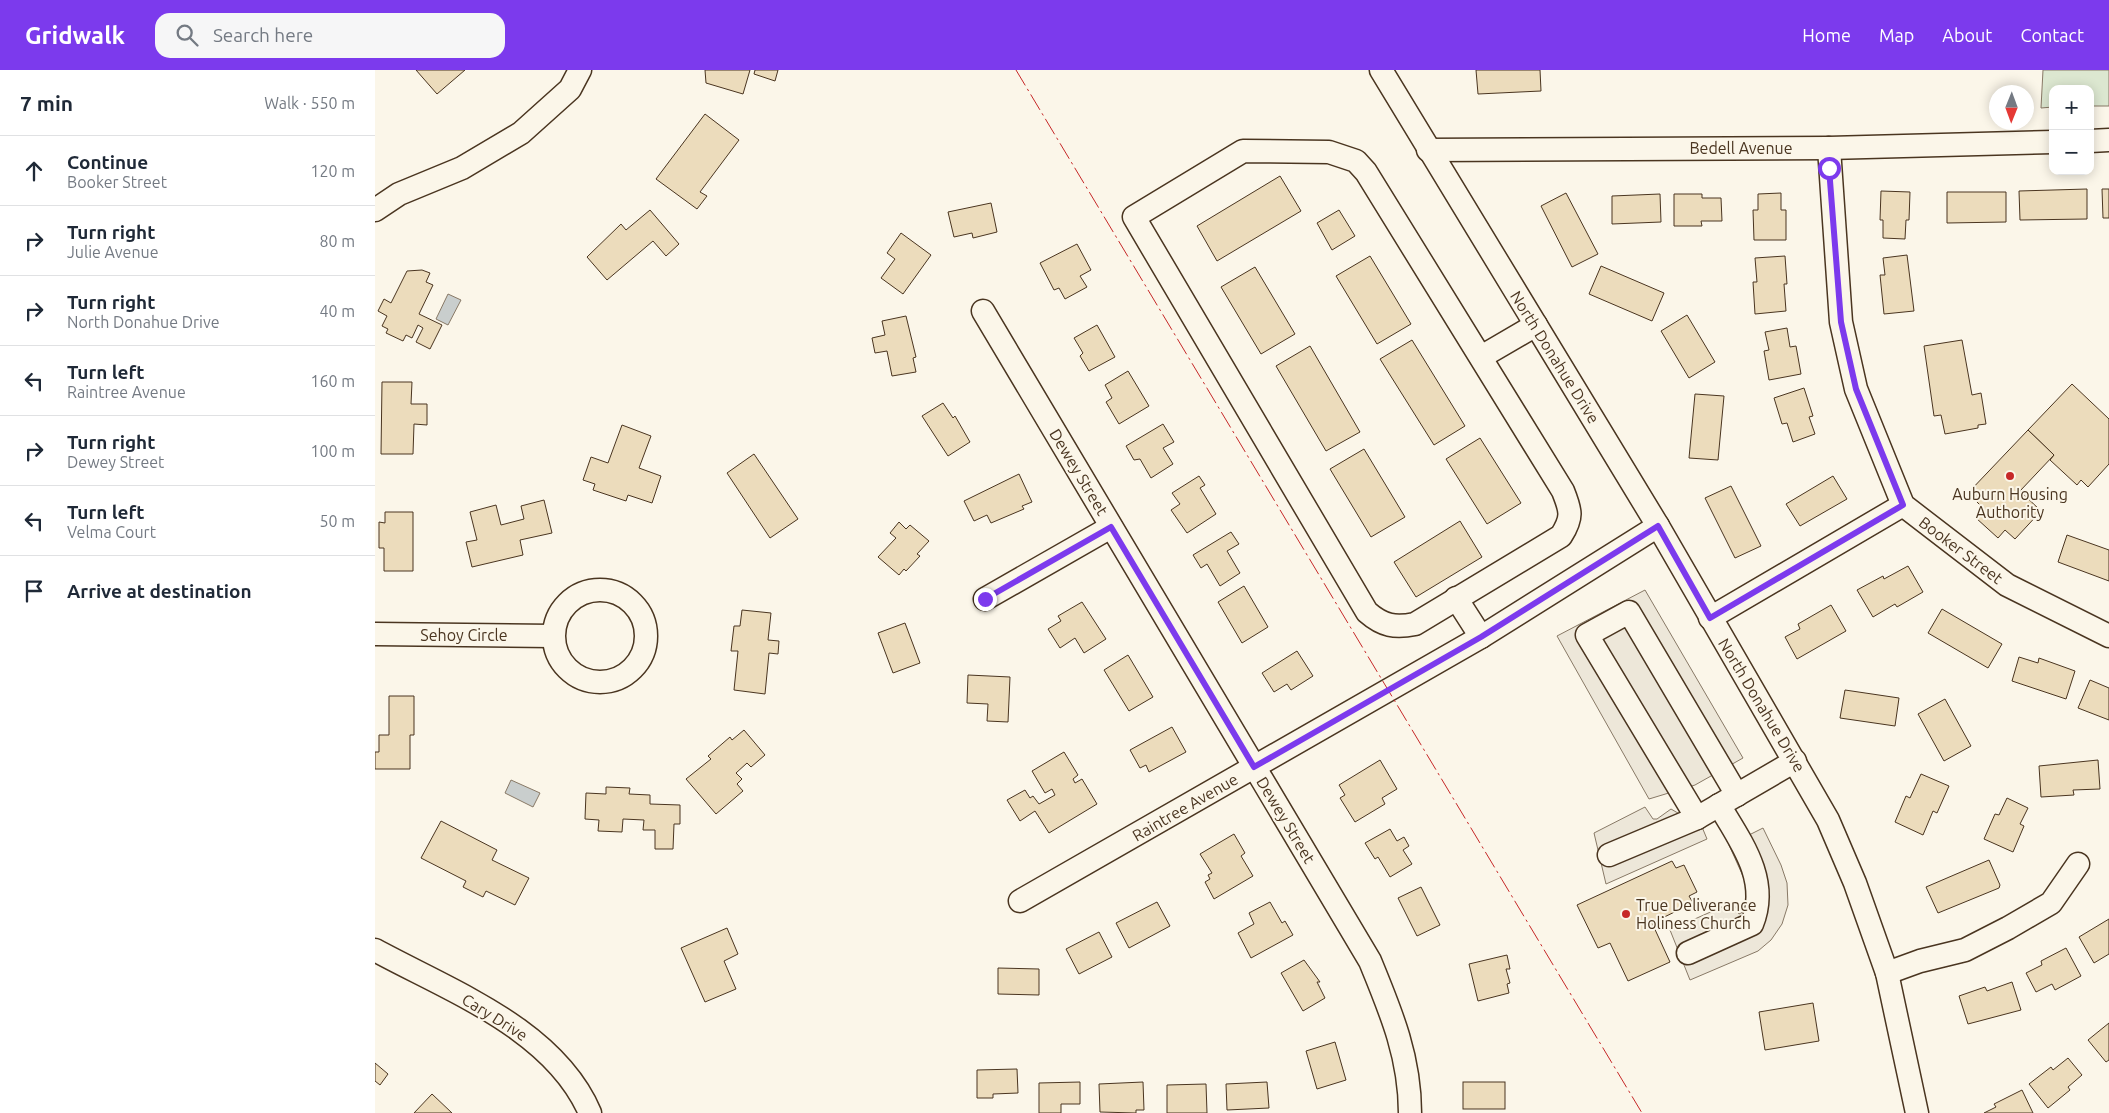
<!DOCTYPE html>
<html lang="en">
<head>
<meta charset="utf-8">
<style>
	:root { --surface:#fff; --page:#f6f6f7; --text:#1f2937; --muted:#747a83; --line:#e0e1e3; --accent:#7c3aed }
	body { margin:0; font-family:Ubuntu,sans-serif; background:var(--page); color:var(--text) }
	.controls { position:absolute; right:15px; top:15px; display:grid; overflow:hidden; border-radius:10px; box-shadow:0 2px 12px #0003 }
	.controls button { width:45px; height:45px; display:grid; place-items:center; padding:0; border:0; border-bottom:1px solid var(--line); background:var(--surface); color:var(--text); font:25px sans-serif }
	.compass { position:absolute; left:1614px; top:15px; width:45px; height:45px; border-radius:50%; background:var(--surface); box-shadow:0 2px 12px #0003; rotate:181deg }
	.stop { position:absolute; width:15px; height:15px; margin:-11px; border:4px solid #7c3aed; border-radius:50%; background:#fff }
	.stop.end { background:#7c3aed; border-color:#fff; box-shadow:0 1px 5px #0008 }
	.list { margin:0; padding:0; list-style:none }
	h2 { display:flex; justify-content:space-between; align-items:center; height:65px; margin:0; padding:0 20px; font-size:21px }
	h2 small { font-size:16px; font-weight:400; color:var(--muted) }
	.list li { display:grid; grid-template-columns:32px 1fr auto; gap:15px; align-items:center; box-sizing:border-box; height:70px; padding:0 20px; border-top:1px solid var(--line) }
	.list b { display:block; font-size:19px; white-space:nowrap }
	.list p { margin:0; font-size:16px; white-space:nowrap; color:var(--muted) }
	.list em { font-size:16px; font-style:normal; color:var(--muted) }
	.icon { flex:none; width:28px; height:28px; fill:none; stroke:currentColor; stroke-width:2; stroke-linecap:round; stroke-linejoin:round }
	.map { position:relative; flex:none; width:1734px; height:1043px; overflow:hidden }
	header { display:flex; align-items:center; gap:30px; box-sizing:border-box; height:70px; padding:0 25px; background:var(--accent); color:#fff }
	header strong { font-size:24px }
	nav { display:flex; gap:28px; margin-inline-start:auto; font-size:18px }
	.search { width:350px; height:45px; background:var(--page); display:flex; align-items:center; gap:12px; box-sizing:border-box; padding:0 18px; border-radius:15px; color:var(--muted); font-size:19px }
	main { display:flex }
	aside { flex:1; background:var(--surface) }
	.map>svg:first-child { display:block }
</style>
</head>
<body>
<header>
<strong>Gridwalk</strong>
<div class="search"><svg class="icon" aria-label="search" viewBox="0 0 24 24"><circle cx="10" cy="10" r="6"/><path d="M15 15l6 6"/></svg>Search here</div>
<nav><a>Home</a><a>Map</a><a>About</a><a>Contact</a></nav>
</header>
<main>
<aside>
<h2>7 min<small>Walk · 550 m</small></h2>
<ul class="list">
<li><svg class="icon" aria-label="ahead" viewBox="0 0 24 24"><path d="M12 20V5M6 11l6-6 6 6"/></svg><div><b>Continue</b><p>Booker Street</p></div><em>120 m</em></li>
<li><svg class="icon" aria-label="right" viewBox="0 0 24 24"><path d="M7 20v-9h11M14 6l5 5-5 5"/></svg><div><b>Turn right</b><p>Julie Avenue</p></div><em>80 m</em></li>
<li><svg class="icon" aria-label="right" viewBox="0 0 24 24"><path d="M7 20v-9h11M14 6l5 5-5 5"/></svg><div><b>Turn right</b><p>North Donahue Drive</p></div><em>40 m</em></li>
<li><svg class="icon" aria-label="left" viewBox="0 0 24 24"><path d="M17 20v-9H6M10 6l-5 5 5 5"/></svg><div><b>Turn left</b><p>Raintree Avenue</p></div><em>160 m</em></li>
<li><svg class="icon" aria-label="right" viewBox="0 0 24 24"><path d="M7 20v-9h11M14 6l5 5-5 5"/></svg><div><b>Turn right</b><p>Dewey Street</p></div><em>100 m</em></li>
<li><svg class="icon" aria-label="left" viewBox="0 0 24 24"><path d="M17 20v-9H6M10 6l-5 5 5 5"/></svg><div><b>Turn left</b><p>Velma Court</p></div><em>50 m</em></li>
<li><svg class="icon" aria-label="arrive" viewBox="0 0 24 24"><path d="M6 21V4h12l-3 4 3 4H6"/></svg><div><b>Arrive at destination</b></div></li>
</ul>
</aside>
<div class="map">
<svg width="1734" height="1043" viewBox="0 0 1734 1043">
	<rect width="100%" height="100%" fill="#fbf6e9"/>
	<path fill="#dce7d0" stroke="#887966" d="M 1668,0 L 1734,0 L 1734,36 L 1715,36 L 1715,19 L 1678,19 L 1678,37 L 1666,38 Z"/>
	<g fill="#ede7d9" stroke="#887966">
		<path d="M 1270,520 L 1368,688 L 1320,715 L 1274,729 L 1182,566 Z"/>
		<path d="M 1270,737 L 1278,749 L 1282,749 L 1296,739 L 1327,757 L 1332,769 L 1231,814 L 1219,763 Z"/>
		<path d="M 1388,758 L 1406,795 L 1412,813 L 1413,835 L 1407,854 L 1396,870 L 1383,881 L 1315,910 L 1295,860 L 1358,832 L 1364,844 L 1370,841 L 1376,824 L 1354,775 Z"/>
	</g>
	<g fill="#c9cecd" stroke="#887966">
		<path d="M 73,224 L 86,230 L 73,255 L 61,249 Z"/>
		<path d="M 136,710 L 165,723 L 158,737 L 130,723 Z"/>
	</g>
	<g fill="#ecdcbc" stroke="#4a3520">
		<path d="M 41,0 L 90,0 L 62,24 Z"/>
		<path d="M 330,0 L 375,0 L 368,24 L 331,13 Z"/>
		<path d="M 380,0 L 403,0 L 400,11 L 379,4 Z"/>
		<path d="M 1101,0 L 1165,0 L 1166,21 L 1103,24 Z"/>
		<path d="M 330,44 L 364,70 L 325,122 L 332,126 L 322,139 L 281,109 Z"/>
		<path d="M 905,106 L 926,141 L 842,191 L 822,156 Z"/>
		<path d="M 1712,119 L 1712,149 L 1645,150 L 1644,121 Z"/>
		<path d="M 1727,119 L 1734,119 L 1734,148 L 1728,148 Z"/>
		<path d="M 1506,121 L 1535,122 L 1534,150 L 1531,150 L 1530,169 L 1508,168 L 1508,150 L 1505,150 Z"/>
		<path d="M 1572,122 L 1631,122 L 1631,152 L 1572,153 Z"/>
		<path d="M 1191,123 L 1223,184 L 1197,197 L 1166,136 Z"/>
		<path d="M 1406,123 L 1406,140 L 1411,140 L 1411,170 L 1379,170 L 1378,140 L 1383,140 L 1383,124 Z"/>
		<path d="M 1285,124 L 1286,152 L 1237,154 L 1237,126 Z"/>
		<path d="M 1299,124 L 1327,124 L 1327,128 L 1346,128 L 1347,151 L 1326,151 L 1327,156 L 1299,156 Z"/>
		<path d="M 616,133 L 622,162 L 598,168 L 597,163 L 579,167 L 573,142 Z"/>
		<path d="M 275,140 L 304,174 L 291,186 L 278,171 L 232,210 L 212,187 L 246,154 L 251,160 Z"/>
		<path d="M 964,140 L 980,166 L 957,180 L 942,153 Z"/>
		<path d="M 526,163 L 556,185 L 528,224 L 506,208 L 520,189 L 512,183 Z"/>
		<path d="M 702,174 L 716,200 L 705,206 L 712,217 L 690,229 L 684,218 L 679,220 L 665,193 Z"/>
		<path d="M 1532,185 L 1539,241 L 1509,244 L 1505,205 L 1510,205 L 1508,188 Z"/>
		<path d="M 995,186 L 1036,254 L 1002,274 L 961,206 Z"/>
		<path d="M 1410,186 L 1412,214 L 1409,214 L 1411,241 L 1380,244 L 1378,212 L 1382,212 L 1380,188 Z"/>
		<path d="M 1226,196 L 1289,223 L 1277,251 L 1214,224 Z"/>
		<path d="M 880,197 L 920,264 L 886,284 L 846,217 Z"/>
		<path d="M 47,200 L 55,203 L 51,212 L 58,215 L 44,244 L 67,255 L 55,279 L 41,272 L 48,258 L 43,255 L 37,268 L 31,265 L 28,271 L 11,263 L 13,259 L 7,256 L 12,246 L 3,241 L 9,229 L 16,233 L 32,201 Z"/>
		<path d="M 1312,245 L 1340,292 L 1314,308 L 1286,261 Z"/>
		<path d="M 531,246 L 541,287 L 538,288 L 541,302 L 517,306 L 512,281 L 500,283 L 497,268 L 510,265 L 507,251 Z"/>
		<path d="M 722,255 L 740,287 L 714,301 L 705,286 L 708,283 L 699,268 Z"/>
		<path d="M 1412,258 L 1415,277 L 1421,276 L 1426,304 L 1394,310 L 1389,281 L 1394,280 L 1390,262 Z"/>
		<path d="M 1037,270 L 1090,356 L 1059,375 L 1005,289 Z"/>
		<path d="M 1587,270 L 1597,325 L 1606,323 L 1611,354 L 1603,355 L 1603,358 L 1570,364 L 1566,345 L 1559,346 L 1549,276 Z"/>
		<path d="M 935,276 L 985,362 L 951,381 L 901,296 Z"/>
		<path d="M 753,301 L 774,336 L 744,354 L 731,332 L 737,328 L 730,315 Z"/>
		<path d="M 7,312 L 37,312 L 36,334 L 52,334 L 52,355 L 39,354 L 38,384 L 6,384 Z"/>
		<path d="M 1697,314 L 1734,349 L 1734,394 L 1713,417 L 1706,410 L 1702,415 L 1675,390 L 1679,385 L 1653,360 Z"/>
		<path d="M 1429,318 L 1438,346 L 1434,347 L 1440,364 L 1418,372 L 1412,353 L 1407,354 L 1399,328 Z"/>
		<path d="M 1320,324 L 1349,326 L 1343,390 L 1314,388 Z"/>
		<path d="M 568,333 L 578,348 L 580,346 L 595,372 L 573,386 L 547,346 Z"/>
		<path d="M 788,354 L 799,372 L 788,378 L 798,394 L 776,408 L 765,389 L 759,390 L 751,376 Z"/>
		<path d="M 247,355 L 276,366 L 264,398 L 286,406 L 277,433 L 253,425 L 251,431 L 218,420 L 220,414 L 208,410 L 216,387 L 233,393 Z"/>
		<path d="M 1653,360 L 1679,385 L 1645,421 L 1666,441 L 1640,469 L 1630,460 L 1623,468 L 1601,448 L 1609,439 L 1593,423 Z"/>
		<path d="M 1105,368 L 1146,433 L 1112,454 L 1071,389 Z"/>
		<path d="M 989,379 L 1030,447 L 996,467 L 955,399 Z"/>
		<path d="M 379,384 L 423,449 L 395,468 L 352,403 Z"/>
		<path d="M 644,404 L 657,432 L 647,436 L 649,439 L 616,453 L 612,445 L 599,451 L 589,431 Z"/>
		<path d="M 824,406 L 830,415 L 825,418 L 841,444 L 812,463 L 796,440 L 805,434 L 797,423 Z"/>
		<path d="M 1458,406 L 1472,429 L 1425,456 L 1411,434 Z"/>
		<path d="M 1356,416 L 1386,476 L 1360,488 L 1330,428 Z"/>
		<path d="M 169,430 L 177,463 L 145,470 L 148,485 L 97,497 L 91,472 L 102,470 L 95,442 L 121,435 L 126,455 L 149,449 L 146,436 Z"/>
		<path d="M 10,442 L 38,442 L 38,501 L 9,501 L 9,478 L 4,478 L 4,452 L 10,453 Z"/>
		<path d="M 1085,451 L 1107,487 L 1041,527 L 1019,492 Z"/>
		<path d="M 524,452 L 531,459 L 535,455 L 554,471 L 542,484 L 545,486 L 531,501 L 529,499 L 524,505 L 503,487 L 521,468 L 515,463 Z"/>
		<path d="M 856,462 L 864,474 L 852,481 L 865,503 L 845,516 L 832,494 L 826,498 L 818,485 Z"/>
		<path d="M 1692,465 L 1734,480 L 1734,511 L 1683,492 Z"/>
		<path d="M 1533,496 L 1548,522 L 1522,537 L 1520,534 L 1498,547 L 1482,520 L 1508,506 L 1509,509 Z"/>
		<path d="M 869,516 L 893,557 L 867,573 L 843,532 Z"/>
		<path d="M 707,532 L 731,569 L 709,583 L 700,568 L 685,578 L 673,559 L 686,551 L 683,546 Z"/>
		<path d="M 1456,535 L 1471,561 L 1422,589 L 1410,567 L 1425,559 L 1423,554 Z"/>
		<path d="M 1567,539 L 1627,574 L 1613,598 L 1553,563 Z"/>
		<path d="M 367,540 L 396,543 L 393,570 L 404,571 L 403,584 L 394,583 L 390,624 L 359,620 L 363,581 L 356,581 L 359,556 L 365,556 Z"/>
		<path d="M 530,553 L 545,593 L 518,603 L 503,563 Z"/>
		<path d="M 922,581 L 938,606 L 916,620 L 912,614 L 899,622 L 887,603 Z"/>
		<path d="M 753,585 L 778,627 L 754,641 L 729,600 Z"/>
		<path d="M 1644,587 L 1663,593 L 1664,588 L 1700,601 L 1691,629 L 1637,611 Z"/>
		<path d="M 593,605 L 635,607 L 633,652 L 612,651 L 613,634 L 592,633 Z"/>
		<path d="M 1715,610 L 1734,618 L 1734,650 L 1703,638 Z"/>
		<path d="M 1470,620 L 1524,628 L 1520,656 L 1465,648 Z"/>
		<path d="M 14,626 L 39,626 L 39,665 L 35,665 L 35,699 L 0,699 L 0,682 L 4,682 L 4,665 L 14,665 Z"/>
		<path d="M 1570,629 L 1596,676 L 1569,691 L 1543,644 Z"/>
		<path d="M 797,657 L 811,682 L 774,702 L 771,695 L 765,698 L 755,680 Z"/>
		<path d="M 369,660 L 390,685 L 376,697 L 372,693 L 361,703 L 367,709 L 362,714 L 368,721 L 341,744 L 311,709 L 336,689 L 333,686 L 355,667 L 357,670 Z"/>
		<path d="M 689,682 L 703,705 L 698,709 L 700,713 L 707,709 L 722,734 L 674,763 L 660,741 L 645,751 L 632,730 L 650,720 L 655,728 L 658,726 L 664,734 L 680,725 L 677,719 L 670,723 L 657,701 Z"/>
		<path d="M 1005,690 L 1022,719 L 1007,728 L 1010,734 L 980,752 L 965,728 L 970,725 L 964,715 Z"/>
		<path d="M 1723,690 L 1725,719 L 1698,720 L 1699,725 L 1666,727 L 1664,696 Z"/>
		<path d="M 1546,704 L 1574,716 L 1562,743 L 1558,741 L 1548,765 L 1520,752 L 1531,726 L 1535,728 Z"/>
		<path d="M 231,717 L 255,718 L 254,724 L 275,725 L 275,734 L 305,735 L 305,754 L 299,754 L 298,779 L 280,779 L 280,760 L 268,760 L 269,750 L 248,749 L 247,762 L 223,761 L 224,750 L 210,749 L 211,723 L 231,724 Z"/>
		<path d="M 1632,728 L 1653,738 L 1645,754 L 1649,756 L 1638,782 L 1609,769 L 1620,744 L 1624,745 Z"/>
		<path d="M 66,751 L 122,780 L 117,790 L 154,808 L 140,835 L 111,821 L 108,827 L 88,817 L 91,811 L 46,788 Z"/>
		<path d="M 1015,759 L 1022,771 L 1029,767 L 1034,776 L 1028,780 L 1037,794 L 1015,807 L 1003,787 L 1000,789 L 990,773 Z"/>
		<path d="M 859,764 L 870,783 L 866,786 L 878,806 L 839,829 L 830,812 L 835,809 L 833,805 L 837,803 L 825,784 Z"/>
		<path d="M 1614,790 L 1625,815 L 1624,818 L 1563,843 L 1551,817 Z"/>
		<path d="M 1297,791 L 1301,798 L 1309,795 L 1322,822 L 1314,826 L 1318,833 L 1277,853 L 1295,892 L 1253,911 L 1235,873 L 1223,878 L 1202,835 Z"/>
		<path d="M 1046,817 L 1065,855 L 1042,866 L 1023,828 Z"/>
		<path d="M 782,832 L 795,856 L 754,878 L 741,853 Z"/>
		<path d="M 895,832 L 907,853 L 910,851 L 918,865 L 876,888 L 863,863 L 879,854 L 874,843 Z"/>
		<path d="M 1734,849 L 1734,884 L 1719,893 L 1704,867 Z"/>
		<path d="M 352,858 L 363,884 L 349,891 L 361,919 L 330,932 L 306,878 Z"/>
		<path d="M 724,862 L 737,887 L 704,904 L 691,879 Z"/>
		<path d="M 1691,878 L 1706,906 L 1680,920 L 1677,914 L 1661,922 L 1651,903 L 1667,895 L 1666,891 Z"/>
		<path d="M 1132,885 L 1135,899 L 1131,899 L 1135,913 L 1132,914 L 1134,923 L 1103,931 L 1094,894 Z"/>
		<path d="M 929,890 L 945,912 L 942,912 L 950,928 L 928,941 L 906,903 Z"/>
		<path d="M 623,898 L 664,899 L 664,925 L 623,924 Z"/>
		<path d="M 1637,912 L 1646,940 L 1593,954 L 1584,926 L 1610,917 L 1612,921 Z"/>
		<path d="M 1438,933 L 1444,971 L 1390,980 L 1384,942 Z"/>
		<path d="M 1734,953 L 1734,990 L 1731,992 L 1713,970 Z"/>
		<path d="M 960,972 L 971,1010 L 942,1019 L 931,981 Z"/>
		<path d="M 1693,988 L 1707,1005 L 1693,1017 L 1695,1020 L 1673,1038 L 1654,1014 L 1676,997 L 1678,1000 Z"/>
		<path d="M 0,993 L 13,1004 L 5,1015 L 0,1011 Z"/>
		<path d="M 642,999 L 643,1023 L 618,1024 L 618,1028 L 602,1028 L 602,1000 Z"/>
		<path d="M 705,1012 L 705,1034 L 686,1034 L 686,1043 L 664,1043 L 664,1013 Z"/>
		<path d="M 768,1012 L 769,1040 L 761,1040 L 761,1043 L 725,1042 L 724,1014 Z"/>
		<path d="M 892,1012 L 894,1038 L 852,1040 L 851,1014 Z"/>
		<rect x="1088" y="1012" width="42" height="27"/>
		<path d="M 831,1014 L 832,1043 L 792,1043 L 792,1015 Z"/>
		<path d="M 1647,1020 L 1658,1043 L 1609,1043 L 1621,1037 L 1619,1034 Z"/>
		<path d="M 57,1024 L 77,1043 L 39,1043 Z"/>
	</g>
	<g fill="none" stroke-linecap="round" stroke-linejoin="round">
		<g stroke="#4a3520" stroke-width="25">
			<g id="minor">
				<path d="M 1006,0 L 1283,456 L 1453,750 L 1480,813 L 1512,903 L 1542,1043"/>
				<path d="M 1715,71 L 1734,70"/>
				<path d="M 1454,78 L 1466,252 L 1481,319 L 1528,435 L 1632,515 L 1734,566"/>
				<path d="M 1053,80 L 1454,78 L 1678,72"/>
				<path d="M 868,81 L 954,82 L 981,91 L 991,102 L 1188,421 C 1196,441 1198,447 1186,466 L 1040,554 C 1020,558 1008,556 992,542 L 759,147 Z"/>
				<path d="M 0,140 L 24,124 L 87,98 L 146,63 L 195,19 L 205,0"/>
				<path d="M 608,241 L 995,891 C 1016,942 1035,987 1035,1043"/>
				<path d="M 1106,287 L 1161,255"/>
				<circle cx="225" cy="566" r="46"/>
				<path d="M 1081,528 L 1106,567"/>
				<path d="M 610,529 L 736,457"/>
				<path d="M 1335,548 L 1528,435"/>
				<path d="M 0,564 L 178,566"/>
				<path d="M 1322,748 L 1212,565 L 1254,542 L 1362,725"/>
				<path d="M 1234,785 L 1322,748 L 1420,691"/>
				<path d="M 645,831 L 1106,567 L 1283,456"/>
				<path d="M 0,880 C 75,921 179,959 215,1043"/>
				<path d="M 1313,883 L 1377,854 C 1395,810 1366,772 1344,735"/>
				<path d="M 1512,903 L 1545,891 L 1590,880 L 1633,858 L 1676,833 L 1703,794"/>
			</g>
		</g>
		<use href="#minor" stroke="#fbf6e9" stroke-width="22"/>
		<path stroke="#c62828" stroke-width="1" stroke-dasharray="18 4 2.5 4" stroke-linecap="butt" d="M 641,0 L 1267,1043"/>
	</g>
	<g fill="none" stroke-linecap="round" stroke-linejoin="round">
		<path stroke="#7c3aed" stroke-width="6" d="M 610,529 L 736,457 L 879,697 L 1106,567 L 1283,456 L 1335,548 L 1528,435 L 1481,319 L 1466,252 L 1454,98"/>
	</g>
	<g fill="#c62828" stroke="#fbf6e9" stroke-width="2">
		<circle cx="1635" cy="406" r="5"/>
		<circle cx="1251" cy="844" r="5"/>
	</g>
	<g text-anchor="middle" dominant-baseline="central" stroke-width="4" stroke-linejoin="round" paint-order="stroke">
		<g font-size="16" fill="#4a3520" stroke="#fbf6e9">
			<text x="1366" y="78">Bedell Avenue</text>
			<text transform="translate(1180 287) rotate(58)">North Donahue Drive</text>
			<text transform="translate(704 402) rotate(59)">Dewey Street</text>
			<text transform="translate(1586 480) rotate(37)">Booker Street</text>
			<text x="89" y="565">Sehoy Circle</text>
			<text transform="translate(1387 635) rotate(59)">North Donahue Drive</text>
			<text transform="translate(810 737) rotate(-30)">Raintree Avenue</text>
			<text transform="translate(911 750) rotate(59)">Dewey Street</text>
			<text transform="translate(120 947) rotate(32)">Cary Drive</text>
		</g>
		<g font-size="16" fill="#4a3520" stroke="#fbf6e9">
			<text x="1635" y="424">Auburn Housing<tspan x="1635" dy="18">Authority</tspan></text>
			<text x="1261" y="835" text-anchor="start">True Deliverance<tspan x="1261" dy="18">Holiness Church</tspan></text>
		</g>
	</g>
</svg>
<div class="controls">
<button>+</button>
<button>−</button>
</div>
<svg class="compass" viewBox="-18 -18 36 36"><path d="M0-13l5 13h-10z" fill="#e53935"/><path d="M0 13l5-13h-10z" fill="#747a83"/></svg>
<div class="stop" style="left:1454px;top:98px"></div>
<div class="stop end" style="left:610px;top:529px"></div>
</div>
</main>
</body>
</html>
